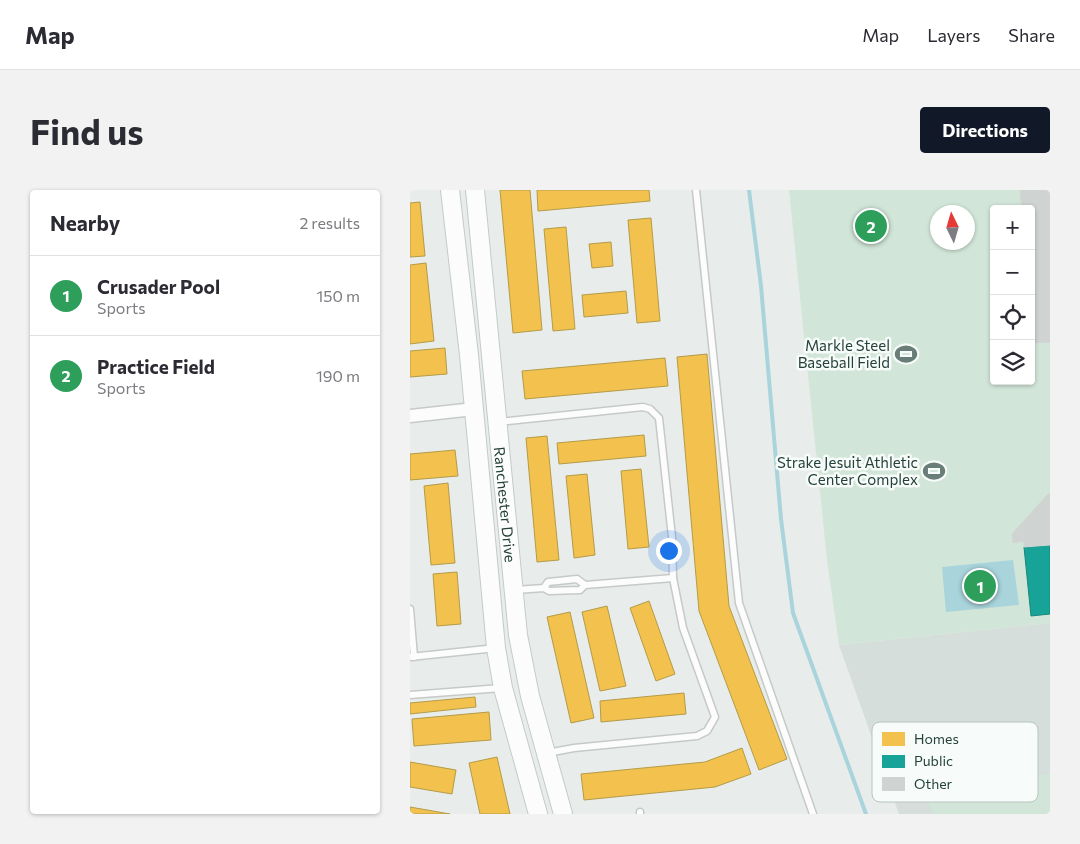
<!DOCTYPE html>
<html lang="en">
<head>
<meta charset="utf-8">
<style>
	:root { --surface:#fff; --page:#f2f2f3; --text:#2b2b33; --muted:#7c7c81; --line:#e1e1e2; --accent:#111827 }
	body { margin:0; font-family:Commissioner,sans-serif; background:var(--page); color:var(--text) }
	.controls { position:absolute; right:15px; top:15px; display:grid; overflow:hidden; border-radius:5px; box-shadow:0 1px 4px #0004 }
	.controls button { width:45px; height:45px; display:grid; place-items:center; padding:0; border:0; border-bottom:1px solid var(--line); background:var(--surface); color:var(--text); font:25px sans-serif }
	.compass { position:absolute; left:520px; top:15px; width:45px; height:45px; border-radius:50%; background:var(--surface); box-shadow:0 1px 4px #0004; rotate:355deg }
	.you { position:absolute; left:258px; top:360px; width:18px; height:18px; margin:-12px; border:4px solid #fff; border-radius:50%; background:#1a73e8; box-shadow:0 0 0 8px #1a73e833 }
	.badge { display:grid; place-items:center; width:32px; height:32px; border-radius:50%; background:var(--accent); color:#fff; font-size:16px; font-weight:700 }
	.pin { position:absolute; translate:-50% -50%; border:2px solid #fff; box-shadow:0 1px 5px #0006 }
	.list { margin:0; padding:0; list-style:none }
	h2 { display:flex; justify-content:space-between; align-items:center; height:65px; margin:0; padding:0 20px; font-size:21px }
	h2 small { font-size:16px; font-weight:400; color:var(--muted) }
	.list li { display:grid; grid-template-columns:32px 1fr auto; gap:15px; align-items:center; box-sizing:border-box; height:80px; padding:0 20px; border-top:1px solid var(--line) }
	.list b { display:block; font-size:19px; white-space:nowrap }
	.list p { margin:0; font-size:16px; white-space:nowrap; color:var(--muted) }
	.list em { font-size:16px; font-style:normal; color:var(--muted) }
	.icon { flex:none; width:28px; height:28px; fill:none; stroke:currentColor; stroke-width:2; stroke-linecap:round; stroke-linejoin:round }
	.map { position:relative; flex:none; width:640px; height:624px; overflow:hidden; border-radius:5px }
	header { display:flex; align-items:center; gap:30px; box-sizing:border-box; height:70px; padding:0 25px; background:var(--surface); border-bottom:1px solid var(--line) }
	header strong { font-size:24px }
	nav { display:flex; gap:28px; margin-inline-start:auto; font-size:18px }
	.intro { display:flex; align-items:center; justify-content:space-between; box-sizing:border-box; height:120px; padding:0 30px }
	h1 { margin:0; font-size:35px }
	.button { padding:12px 22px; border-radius:5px; background:var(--accent); color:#fff; font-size:18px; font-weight:700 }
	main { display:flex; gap:30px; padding:0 30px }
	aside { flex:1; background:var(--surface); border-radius:5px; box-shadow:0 1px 4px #0004 }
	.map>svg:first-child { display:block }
</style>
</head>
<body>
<header>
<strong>Map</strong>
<nav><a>Map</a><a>Layers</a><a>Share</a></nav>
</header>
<div class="intro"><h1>Find us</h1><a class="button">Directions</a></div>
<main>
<aside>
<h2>Nearby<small>2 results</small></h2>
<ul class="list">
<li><span class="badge" style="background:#2e9e5b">1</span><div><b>Crusader Pool</b><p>Sports</p></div><em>150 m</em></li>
<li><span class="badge" style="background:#2e9e5b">2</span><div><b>Practice Field</b><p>Sports</p></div><em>190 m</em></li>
</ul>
</aside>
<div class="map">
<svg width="640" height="624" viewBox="0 0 640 624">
	<rect width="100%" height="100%" fill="#e8edeb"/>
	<path fill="#d6dedb" d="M 640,433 L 640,624 L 489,624 L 429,455 Z"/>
	<g fill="#d1e6d8" fill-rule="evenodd">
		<path d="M 379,0 L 640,0 L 640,433 L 429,455 L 417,370 ZM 584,19 L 621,19 L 621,191 L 584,191 ZM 528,22 L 558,22 L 558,52 L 528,52 Z"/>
		<path d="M 640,584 L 640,622 L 637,624 L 524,624 L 509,597 Z"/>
	</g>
	<path fill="#a9d4db" d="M 603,370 L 609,415 L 536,422 L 532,377 Z"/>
	<g fill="#f2c14e" stroke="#b49b48">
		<path d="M 90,0 L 120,0 L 132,140 L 103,143 Z"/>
		<path d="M 127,0 L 239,0 L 240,11 L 128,21 Z"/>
		<path d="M 10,12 L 15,66 L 0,67 L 0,13 Z"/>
		<path d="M 241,28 L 250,131 L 227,133 L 218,30 Z"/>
		<path d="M 156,37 L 165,139 L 143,141 L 134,39 Z"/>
		<path d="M 201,52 L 203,76 L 182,78 L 179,54 Z"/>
		<path d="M 16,73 L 24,151 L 0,154 L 0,75 Z"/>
		<path d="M 216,101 L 218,123 L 174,127 L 172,105 Z"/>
		<path d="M 35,158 L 37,184 L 0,187 L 0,161 Z"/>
		<path d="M 297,164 L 319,416 L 377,569 L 349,580 L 289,421 L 267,167 Z"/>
		<path d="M 255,168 L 258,196 L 115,209 L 112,181 Z"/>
		<path d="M 234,245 L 236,266 L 149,274 L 147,253 Z"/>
		<path d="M 137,246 L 149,370 L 127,372 L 116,248 Z"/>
		<path d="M 45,260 L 48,286 L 0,290 L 0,264 Z"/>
		<path d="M 231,279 L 239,357 L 218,359 L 211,281 Z"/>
		<path d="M 177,284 L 185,365 L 164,368 L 156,286 Z"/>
		<path d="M 38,293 L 45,373 L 21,375 L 14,296 Z"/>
		<path d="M 47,382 L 51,434 L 27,436 L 23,384 Z"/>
		<path d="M 239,411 L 265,484 L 246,491 L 220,418 Z"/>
		<path d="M 197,416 L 216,496 L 190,501 L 172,422 Z"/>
		<path d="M 160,422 L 184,528 L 161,533 L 137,427 Z"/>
		<path d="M 274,503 L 276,524 L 191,532 L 190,511 Z"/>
		<path d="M 65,507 L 66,517 L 0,524 L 0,513 Z"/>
		<path d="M 79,522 L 81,550 L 4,556 L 2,529 Z"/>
		<path d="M 332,558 L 341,584 L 305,597 L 174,610 L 171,584 L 295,572 Z"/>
		<path d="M 87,567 L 100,624 L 70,624 L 59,573 Z"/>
		<path d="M 0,572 L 46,580 L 42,604 L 0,597 Z"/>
		<path d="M 0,617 L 40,624 L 0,624 Z"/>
	</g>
	<path fill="#17a398" stroke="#1b867c" d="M 640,355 L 640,424 L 621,426 L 614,357 Z"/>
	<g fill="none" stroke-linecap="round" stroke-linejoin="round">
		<path stroke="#a9d4db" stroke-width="4" d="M 339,0 L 351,96 L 371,329 L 383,423 L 456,624"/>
	</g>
	<g fill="#cfd4d2" stroke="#d1d6d4">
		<path d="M 610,0 L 640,0 L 640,152 L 624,153 L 621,119 L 621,19 L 612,19 Z"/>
		<path d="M 638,304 L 640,304 L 640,355 L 614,357 L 614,351 L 603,353 L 602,344 Z"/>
	</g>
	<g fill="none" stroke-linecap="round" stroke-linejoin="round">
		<g stroke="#c5cac8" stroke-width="9">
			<g id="lane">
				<path d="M 286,0 L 329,413 L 403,624"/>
				<path d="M 88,232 L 233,217 L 240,219 L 249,228 L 262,347 L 263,388 L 175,395 L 170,400 L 139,401 L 134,398 L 105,400"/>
				<path d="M 134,398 L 138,392 L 167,389 L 175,395"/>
				<path d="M 0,419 L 4,467"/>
				<path d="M 0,467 L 86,458"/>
				<path d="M 0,505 L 91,498"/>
				<path d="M 137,563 L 164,558 L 287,546 L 297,541 L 305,527 L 273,438 L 263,388"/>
				<path d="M 230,622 L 230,624"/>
			</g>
		</g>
		<g stroke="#c5cac8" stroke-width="15">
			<path id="street" d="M 0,226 L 64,219"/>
		</g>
		<g stroke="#c3cbc8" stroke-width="20">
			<g id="secondary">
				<path d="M 40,0 L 59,165 L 86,458 L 93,498 L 128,624"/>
				<path id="s1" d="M 65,0 L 108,445 L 120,506 L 153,624"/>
			</g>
		</g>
		<use href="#lane" stroke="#fcfcfc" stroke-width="6"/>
		<use href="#street" stroke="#fcfcfc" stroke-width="12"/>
		<use href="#secondary" stroke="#fcfcfc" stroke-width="18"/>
	</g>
	<defs>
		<g id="stadium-bare" transform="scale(1.725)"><path d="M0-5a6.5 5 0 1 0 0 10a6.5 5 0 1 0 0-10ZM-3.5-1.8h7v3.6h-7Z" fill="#697e78" stroke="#f7fbf9" stroke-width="2.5" paint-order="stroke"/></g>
	</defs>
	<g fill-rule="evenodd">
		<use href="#stadium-bare" x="496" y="164"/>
		<use href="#stadium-bare" x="524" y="281"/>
	</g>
	<g text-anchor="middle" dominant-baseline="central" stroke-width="5" stroke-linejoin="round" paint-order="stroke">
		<g font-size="15" fill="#24423a" stroke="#f7fbf9" text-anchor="end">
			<text x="480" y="155">Markle Steel<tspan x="480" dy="17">Baseball Field</tspan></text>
			<text x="508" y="272">Strake Jesuit Athletic<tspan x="508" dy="17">Center Complex</tspan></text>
		</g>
		<g font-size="15" fill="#24423a" stroke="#f7fbf9">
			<text stroke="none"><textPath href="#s1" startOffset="316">Ranchester Drive</textPath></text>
		</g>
	</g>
	<rect x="462" y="532" width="166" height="80" rx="8" fill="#f7fbf9" stroke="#b8c4c0" stroke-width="1"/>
	<rect x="472" y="542" width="23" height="14" fill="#f2c14e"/>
	<rect x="472" y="565" width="23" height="13" fill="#17a398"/>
	<rect x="472" y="587" width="23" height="14" fill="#cfd4d2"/>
	<g font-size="14" fill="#24423a">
		<text x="504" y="554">Homes</text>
		<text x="504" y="576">Public</text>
		<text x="504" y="599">Other</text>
	</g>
</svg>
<div class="controls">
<button>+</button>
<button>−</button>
<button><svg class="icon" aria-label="locate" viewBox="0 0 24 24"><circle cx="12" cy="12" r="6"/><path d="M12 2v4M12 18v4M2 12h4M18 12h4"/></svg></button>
<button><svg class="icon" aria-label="layers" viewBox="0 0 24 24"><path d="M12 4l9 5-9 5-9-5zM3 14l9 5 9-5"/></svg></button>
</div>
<svg class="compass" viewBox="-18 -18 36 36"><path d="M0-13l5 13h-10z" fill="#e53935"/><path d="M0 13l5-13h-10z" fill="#7c7c81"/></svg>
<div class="you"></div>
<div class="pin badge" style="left:570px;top:396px;background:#2e9e5b">1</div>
<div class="pin badge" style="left:461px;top:36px;background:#2e9e5b">2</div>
</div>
</main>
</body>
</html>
